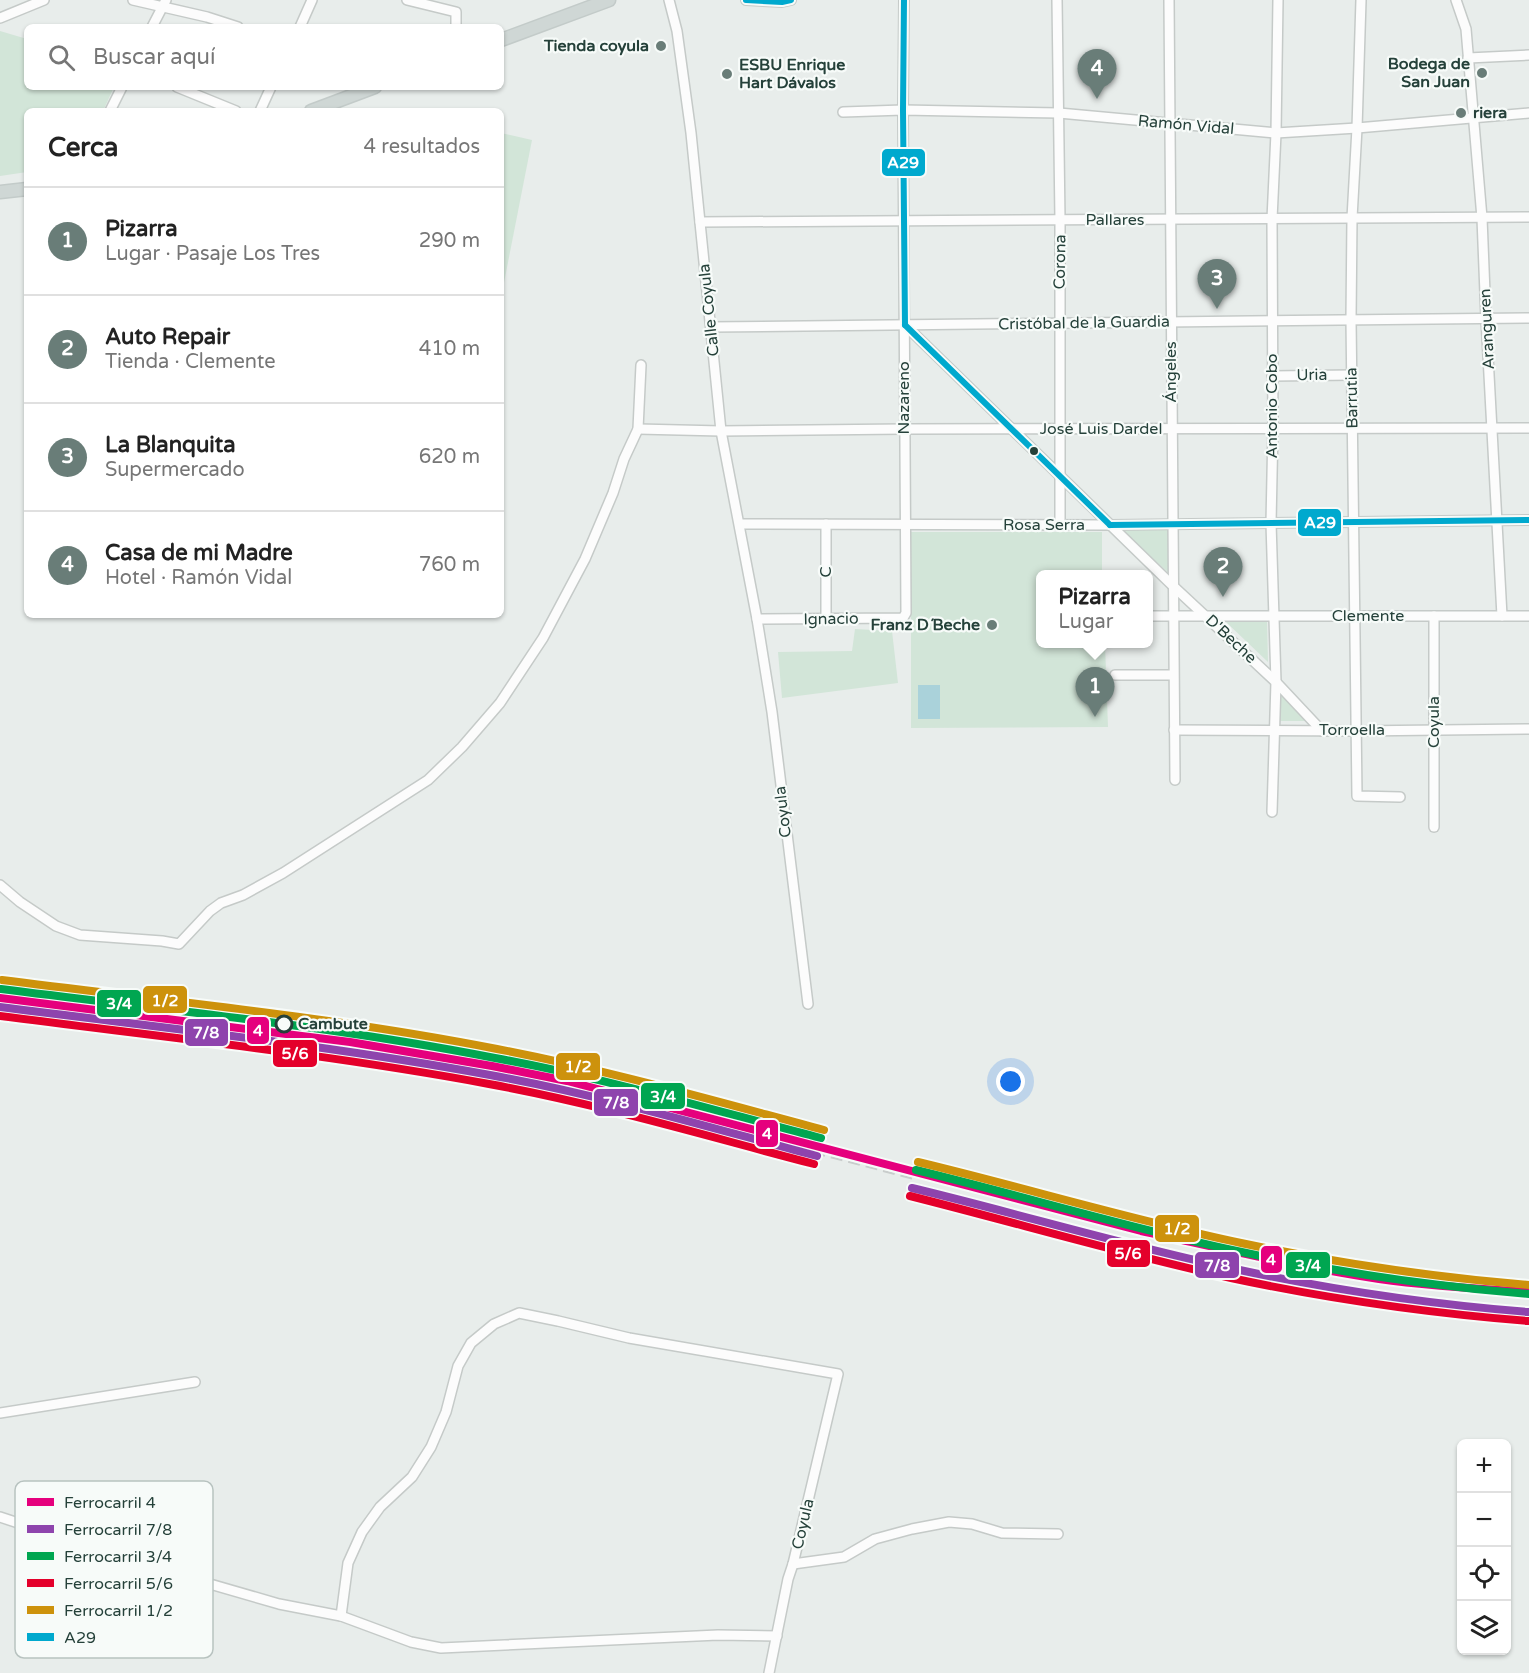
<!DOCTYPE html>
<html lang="es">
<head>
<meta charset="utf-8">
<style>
	:root { --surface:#fff; --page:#f2f2f2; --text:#222; --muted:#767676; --line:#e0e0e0; --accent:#697d78 }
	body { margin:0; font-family:"Varela Round",sans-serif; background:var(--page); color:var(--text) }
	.controls { position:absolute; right:18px; bottom:18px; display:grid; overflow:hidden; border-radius:9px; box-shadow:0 2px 4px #0004 }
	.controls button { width:54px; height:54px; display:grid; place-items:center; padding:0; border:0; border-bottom:2px solid var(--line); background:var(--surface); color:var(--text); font:30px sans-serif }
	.you { position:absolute; left:1011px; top:1082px; width:21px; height:21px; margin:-15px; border:4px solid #fff; border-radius:50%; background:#1a73e8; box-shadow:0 0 0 9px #1a73e833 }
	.badge { display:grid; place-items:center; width:39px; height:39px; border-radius:50%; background:var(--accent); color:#fff; font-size:20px; font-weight:700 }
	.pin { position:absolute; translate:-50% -50px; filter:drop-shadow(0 2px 3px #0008) }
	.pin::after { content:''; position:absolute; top:32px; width:21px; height:18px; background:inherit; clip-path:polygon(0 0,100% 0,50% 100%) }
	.popup { position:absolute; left:1036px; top:570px; width:117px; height:78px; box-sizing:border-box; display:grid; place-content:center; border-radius:9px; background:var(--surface); filter:drop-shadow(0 2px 4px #0005); font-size:20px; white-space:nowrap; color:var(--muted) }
	.popup b { font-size:22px; color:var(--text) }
	.popup::after { content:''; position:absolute; left:50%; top:100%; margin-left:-12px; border:12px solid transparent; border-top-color:var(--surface) }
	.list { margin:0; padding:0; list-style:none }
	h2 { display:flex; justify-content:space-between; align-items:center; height:78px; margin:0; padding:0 24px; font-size:26px }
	h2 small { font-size:20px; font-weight:400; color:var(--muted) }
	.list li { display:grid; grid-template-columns:39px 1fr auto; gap:18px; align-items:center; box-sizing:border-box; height:108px; padding:0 24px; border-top:2px solid var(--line) }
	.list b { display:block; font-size:22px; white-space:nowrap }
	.list p { margin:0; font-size:20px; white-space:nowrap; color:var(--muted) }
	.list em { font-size:20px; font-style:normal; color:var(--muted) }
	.icon { flex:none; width:33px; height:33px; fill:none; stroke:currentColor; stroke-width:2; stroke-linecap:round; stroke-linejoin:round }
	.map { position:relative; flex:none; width:1529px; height:1673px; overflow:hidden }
	.search { position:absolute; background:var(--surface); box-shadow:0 2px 4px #0004; left:24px; top:24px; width:480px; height:66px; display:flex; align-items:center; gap:15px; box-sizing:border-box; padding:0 21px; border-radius:9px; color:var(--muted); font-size:22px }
	.panel { position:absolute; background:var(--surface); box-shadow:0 2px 4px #0004; left:24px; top:108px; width:480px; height:510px; border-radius:9px }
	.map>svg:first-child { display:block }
</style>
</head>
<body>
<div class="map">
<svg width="1529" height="1673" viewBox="0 0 1529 1673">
	<rect width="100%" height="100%" fill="#e8edeb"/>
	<g fill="#d2e5d8">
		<path d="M 0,31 L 27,39 L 27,87 L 114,87 L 103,111 L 27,111 L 27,172 L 0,176 Z"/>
		<path d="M 501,133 L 532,140 L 501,298 Z"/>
		<path d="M 1117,527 L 1170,527 L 1170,574 Z"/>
		<path d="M 911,532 L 1102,532 L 1102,574 L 1041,574 L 1041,644 L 1105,644 L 1108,727 L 911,728 Z"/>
		<path d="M 1267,620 L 1268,662 L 1226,622 Z"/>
		<path d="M 855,629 L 892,631 L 898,683 L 782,698 L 778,652 L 852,651 Z"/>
		<path d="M 1278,688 L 1312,721 L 1279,721 Z"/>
	</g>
	<rect fill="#aad2da" x="918" y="685" width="22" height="34"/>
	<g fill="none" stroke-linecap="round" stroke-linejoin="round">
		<g stroke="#c5cac8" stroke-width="12">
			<g id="minor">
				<path d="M 133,0 L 207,17 L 238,27"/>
				<path d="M 407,0 L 456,12 L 456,27"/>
				<path d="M 669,0 L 677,31 L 691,133 L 721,431 L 757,619 L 772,712 L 808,1004"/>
				<path d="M 746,0 L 782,2 L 791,0"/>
				<path d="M 1057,0 L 1060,220 L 1060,525"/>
				<path d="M 1169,0 L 1175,780"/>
				<path d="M 1361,0 L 1357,128 L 1352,218 L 1351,320 L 1357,796 L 1400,797"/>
				<path d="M 1456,0 L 1466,29 L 1482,218 L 1486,319 L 1502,616"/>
				<path d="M 0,18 L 44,0"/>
				<path d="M 152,27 L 166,0"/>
				<path d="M 300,27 L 312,0"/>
				<path d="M 1468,58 L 1529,55"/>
				<path d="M 177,87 L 236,111"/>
				<path d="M 110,111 L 122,87"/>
				<path d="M 260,111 L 271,87"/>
				<path d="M 843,112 L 903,110 L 1059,113 L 1276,133 L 1357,128 L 1529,113"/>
				<path d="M 700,222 L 1529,217"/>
				<path d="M 905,325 L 1172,585 L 1276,682 L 1322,731"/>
				<path d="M 711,327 L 1529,318"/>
				<path d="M 1272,376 L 1352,375"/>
				<path d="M 638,429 L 721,431 L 904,429 L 1529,428"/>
				<path d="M 740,524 L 1110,525 L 1529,520"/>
				<path d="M 826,524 L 826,619"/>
				<path d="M 1149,616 L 1529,616"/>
				<path d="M 757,619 L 903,618 L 906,613 L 903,110 L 904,0"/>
				<path d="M 1115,675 L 1173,675"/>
				<path d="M 1174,730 L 1356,731 L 1529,729"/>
				<path d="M 1272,812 L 1276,682 L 1271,523 L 1273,428 L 1272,219 L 1276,133 L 1278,0"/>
				<path d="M 1434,827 L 1434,616"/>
				<path d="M 0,885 L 20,902 L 56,926 L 80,935 L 162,941 L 179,944 L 210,911 L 221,903 L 243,895 L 283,873 L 428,780 L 462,747 L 500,703 L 543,638 L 585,559 L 613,493 L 624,459 L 638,429 L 641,365"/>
				<path d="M 0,1413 L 195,1382"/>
				<path d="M 0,1517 L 158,1569 L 279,1604 L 341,1616 L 411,1642 L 441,1648 L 718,1635 L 777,1636"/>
				<path d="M 793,1564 L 844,1557 L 875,1539 L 912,1529 L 949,1522 L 972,1524 L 1002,1533 L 1058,1534"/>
				<path d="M 341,1616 L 348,1563 L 362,1532 L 380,1507 L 412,1477 L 431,1447 L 446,1412 L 458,1366 L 471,1343 L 494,1324 L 519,1313 L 558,1321 L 629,1338 L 838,1374 L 793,1564 L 788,1579 L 769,1673"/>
			</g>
		</g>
		<g stroke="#c3cbc9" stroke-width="15">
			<g id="major">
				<path d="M 501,40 L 609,0"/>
				<path d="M 311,111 L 375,87"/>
				<path d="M 0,192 L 27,189"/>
			</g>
		</g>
		<use href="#minor" stroke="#fcfcfc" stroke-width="9"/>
		<use href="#major" stroke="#cfd7d5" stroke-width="12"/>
		<path stroke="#c9cdcc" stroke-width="2" stroke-dasharray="12 6" stroke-linecap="butt" d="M 0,1005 L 290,1041 L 409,1057 L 490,1072 L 565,1088 L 914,1179"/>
		<g stroke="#f7fbf9" stroke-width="10">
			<g id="bus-1">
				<path d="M 746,0 L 782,2 L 791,0"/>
				<path d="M 904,0 L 903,110 L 905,325"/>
				<path d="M 905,325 L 1110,525"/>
				<path d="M 1110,525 L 1529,520"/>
			</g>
		</g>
		<use href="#bus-1" stroke="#00a9ce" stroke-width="6"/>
		<g stroke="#f7fbf9" stroke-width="12">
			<path id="rail-1" d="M 0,998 L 350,1042 L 492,1066 L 567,1081 L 1141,1231 C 1220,1248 1299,1267 1379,1279 C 1428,1286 1479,1289 1529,1292"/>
		</g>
		<g stroke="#f7fbf9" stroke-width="12">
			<g id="rail-2">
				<path d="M 0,1007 C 164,1028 328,1045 490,1075 C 601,1095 708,1127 817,1156"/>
				<path d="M 912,1188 C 1020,1214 1126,1246 1235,1269 C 1332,1290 1429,1304 1528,1312"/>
			</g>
		</g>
		<g stroke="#f7fbf9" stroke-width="12">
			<g id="rail-3">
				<path d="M 1,989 C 166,1010 332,1026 495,1058 C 605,1078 713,1110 821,1138"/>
				<path d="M 916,1170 C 1023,1196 1129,1228 1237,1251 C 1334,1272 1431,1286 1529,1294"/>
			</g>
		</g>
		<g stroke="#f7fbf9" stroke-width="12">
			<g id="rail-4">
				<path d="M 0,1016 C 163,1037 327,1054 489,1084 C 599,1104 706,1136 814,1164"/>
				<path d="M 910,1196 C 1017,1223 1123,1254 1231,1278 C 1329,1299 1428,1313 1528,1321"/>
			</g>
		</g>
		<g stroke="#f7fbf9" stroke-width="12">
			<g id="rail-5">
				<path d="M 2,980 C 167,1001 334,1017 497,1049 C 607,1070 715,1101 824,1130"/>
				<path d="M 918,1162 C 1026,1188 1132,1220 1241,1243 C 1336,1263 1432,1277 1529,1285"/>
			</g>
		</g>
		<use href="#rail-1" stroke="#e5007d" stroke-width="8"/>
		<use href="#rail-2" stroke="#8e44ad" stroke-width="8"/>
		<use href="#rail-3" stroke="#00a651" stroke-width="8"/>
		<use href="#rail-4" stroke="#e4002b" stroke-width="8"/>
		<use href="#rail-5" stroke="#cd920c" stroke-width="8"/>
	</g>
	<g fill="#697d78" stroke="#f7fbf9" stroke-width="2">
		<circle cx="661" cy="46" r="6"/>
		<circle cx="1482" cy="73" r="6"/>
		<circle cx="727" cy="74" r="6"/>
		<circle cx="1461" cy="113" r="6"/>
		<circle cx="992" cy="625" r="6"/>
	</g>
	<circle fill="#25413a" stroke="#f7fbf9" stroke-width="2" cx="1034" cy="451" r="5"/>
	<circle fill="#f7fbf9" stroke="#25413a" stroke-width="3" cx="284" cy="1024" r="8"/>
	<g text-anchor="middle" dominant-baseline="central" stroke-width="4.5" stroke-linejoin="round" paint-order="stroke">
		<g font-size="16" font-weight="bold" fill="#25413a" stroke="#f7fbf9" text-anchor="end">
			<text x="649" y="46">Tienda coyula</text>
			<text x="1470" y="64">Bodega de<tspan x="1470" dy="18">San Juan</tspan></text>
			<text x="739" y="65" text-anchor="start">ESBU Enrique<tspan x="739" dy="18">Hart Dávalos</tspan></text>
			<text x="1473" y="113" text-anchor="start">riera</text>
			<text x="980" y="625">Franz D´Beche</text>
		</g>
		<g font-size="16" fill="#25413a" stroke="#f7fbf9">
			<text transform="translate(1186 125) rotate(5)">Ramón Vidal</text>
			<text x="1115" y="220">Pallares</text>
			<text transform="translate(1060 262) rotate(-89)">Corona</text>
			<text transform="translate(709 310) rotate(-96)">Calle Coyula</text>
			<text transform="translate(1084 323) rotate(-1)">Cristóbal de la Guardia</text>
			<text transform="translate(1487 329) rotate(-93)">Aranguren</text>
			<text transform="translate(1171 372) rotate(-90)">Ángeles</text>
			<text transform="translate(1312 375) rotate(-1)">Uria</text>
			<text transform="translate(904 398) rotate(-90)">Nazareno</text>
			<text transform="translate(1352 398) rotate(-91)">Barrutia</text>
			<text transform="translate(1272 406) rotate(-90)">Antonio Cobo</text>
			<text x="1101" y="429">José Luis Dardel</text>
			<text x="1044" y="525">Rosa Serra</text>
			<text transform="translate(826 572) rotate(-90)">C</text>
			<text x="1368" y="616">Clemente</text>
			<text transform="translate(831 619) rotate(-1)">Ignacio</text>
			<text transform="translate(1231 639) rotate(43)">D'Beche</text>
			<text transform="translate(1434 722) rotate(-90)">Coyula</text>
			<text x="1352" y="730">Torroella</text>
			<text transform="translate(783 812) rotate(-97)">Coyula</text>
			<text transform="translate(803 1524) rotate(-77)">Coyula</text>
		</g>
		<g font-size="16" font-weight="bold" fill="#25413a" stroke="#f7fbf9" text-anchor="start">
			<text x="298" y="1024">Cambute</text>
		</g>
	</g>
	<rect x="15" y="1481" width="198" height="177" rx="9" fill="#f7fbf9" stroke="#b8c3c0" stroke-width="1.5"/>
	<rect x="27" y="1498" width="27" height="8" fill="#e5007d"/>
	<rect x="27" y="1525" width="27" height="8" fill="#8e44ad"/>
	<rect x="27" y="1552" width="27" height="8" fill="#00a651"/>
	<rect x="27" y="1579" width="27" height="8" fill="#e4002b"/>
	<rect x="27" y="1606" width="27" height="8" fill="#cd920c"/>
	<rect x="27" y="1633" width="27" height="8" fill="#00a9ce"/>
	<g font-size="16" fill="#25413a">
		<text x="64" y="1508">Ferrocarril 4</text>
		<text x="64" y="1535">Ferrocarril 7/8</text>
		<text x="64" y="1562">Ferrocarril 3/4</text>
		<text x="64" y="1589">Ferrocarril 5/6</text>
		<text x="64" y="1616">Ferrocarril 1/2</text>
		<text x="64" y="1643">A29</text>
	</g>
	<g stroke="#f7fbf9" stroke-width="2">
		<rect x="881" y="148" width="45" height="29" rx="6" fill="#00a9ce"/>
		<rect x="1297" y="508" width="45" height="29" rx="6" fill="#00a9ce"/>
		<rect x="142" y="985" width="46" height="29" rx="6" fill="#cd920c"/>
		<rect x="96" y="989" width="46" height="29" rx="6" fill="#00a651"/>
		<rect x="246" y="1016" width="24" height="29" rx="6" fill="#e5007d"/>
		<rect x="184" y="1018" width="45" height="29" rx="6" fill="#8e44ad"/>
		<rect x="272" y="1039" width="46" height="29" rx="6" fill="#e4002b"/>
		<rect x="555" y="1052" width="46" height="29" rx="6" fill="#cd920c"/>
		<rect x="640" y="1082" width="46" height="28" rx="6" fill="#00a651"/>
		<rect x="593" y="1088" width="46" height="29" rx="6" fill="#8e44ad"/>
		<rect x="755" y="1119" width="24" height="29" rx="6" fill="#e5007d"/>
		<rect x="1154" y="1214" width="46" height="29" rx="6" fill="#cd920c"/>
		<rect x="1106" y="1239" width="45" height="29" rx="6" fill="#e4002b"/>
		<rect x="1260" y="1245" width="23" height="29" rx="6" fill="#e5007d"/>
		<rect x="1194" y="1251" width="46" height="28" rx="6" fill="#8e44ad"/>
		<rect x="1285" y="1251" width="46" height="28" rx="6" fill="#00a651"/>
	</g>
	<g font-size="16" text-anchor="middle" font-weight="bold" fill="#fff">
		<text x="903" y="168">A29</text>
		<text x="1320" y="528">A29</text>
		<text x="165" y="1006">1/2</text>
		<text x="119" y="1009">3/4</text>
		<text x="258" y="1036">4</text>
		<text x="206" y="1038">7/8</text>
		<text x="295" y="1059">5/6</text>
		<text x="578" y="1072">1/2</text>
		<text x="663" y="1102">3/4</text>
		<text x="616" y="1108">7/8</text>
		<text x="767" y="1139">4</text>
		<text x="1177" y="1234">1/2</text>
		<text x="1128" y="1259">5/6</text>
		<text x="1271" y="1265">4</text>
		<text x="1217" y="1271">7/8</text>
		<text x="1308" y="1271">3/4</text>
	</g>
</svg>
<div class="controls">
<button>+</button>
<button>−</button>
<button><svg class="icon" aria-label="locate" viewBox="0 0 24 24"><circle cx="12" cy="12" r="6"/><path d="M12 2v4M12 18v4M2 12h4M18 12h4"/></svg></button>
<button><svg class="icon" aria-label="layers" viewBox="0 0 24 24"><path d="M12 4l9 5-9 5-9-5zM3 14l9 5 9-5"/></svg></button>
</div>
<div class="you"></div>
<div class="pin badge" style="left:1095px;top:717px">1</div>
<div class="popup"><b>Pizarra</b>Lugar</div>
<div class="pin badge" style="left:1223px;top:597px">2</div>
<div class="pin badge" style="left:1217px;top:309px">3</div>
<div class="pin badge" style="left:1097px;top:99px">4</div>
<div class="search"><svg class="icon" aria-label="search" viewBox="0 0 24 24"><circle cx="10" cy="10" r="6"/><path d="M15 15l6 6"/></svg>Buscar aquí</div>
<section class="panel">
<h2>Cerca<small>4 resultados</small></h2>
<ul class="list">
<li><span class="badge">1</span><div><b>Pizarra</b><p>Lugar · Pasaje Los Tres</p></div><em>290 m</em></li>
<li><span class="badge">2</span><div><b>Auto Repair</b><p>Tienda · Clemente</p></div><em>410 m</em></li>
<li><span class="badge">3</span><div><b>La Blanquita</b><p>Supermercado</p></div><em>620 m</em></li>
<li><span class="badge">4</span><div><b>Casa de mi Madre</b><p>Hotel · Ramón Vidal</p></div><em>760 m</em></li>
</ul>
</section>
</div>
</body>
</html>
